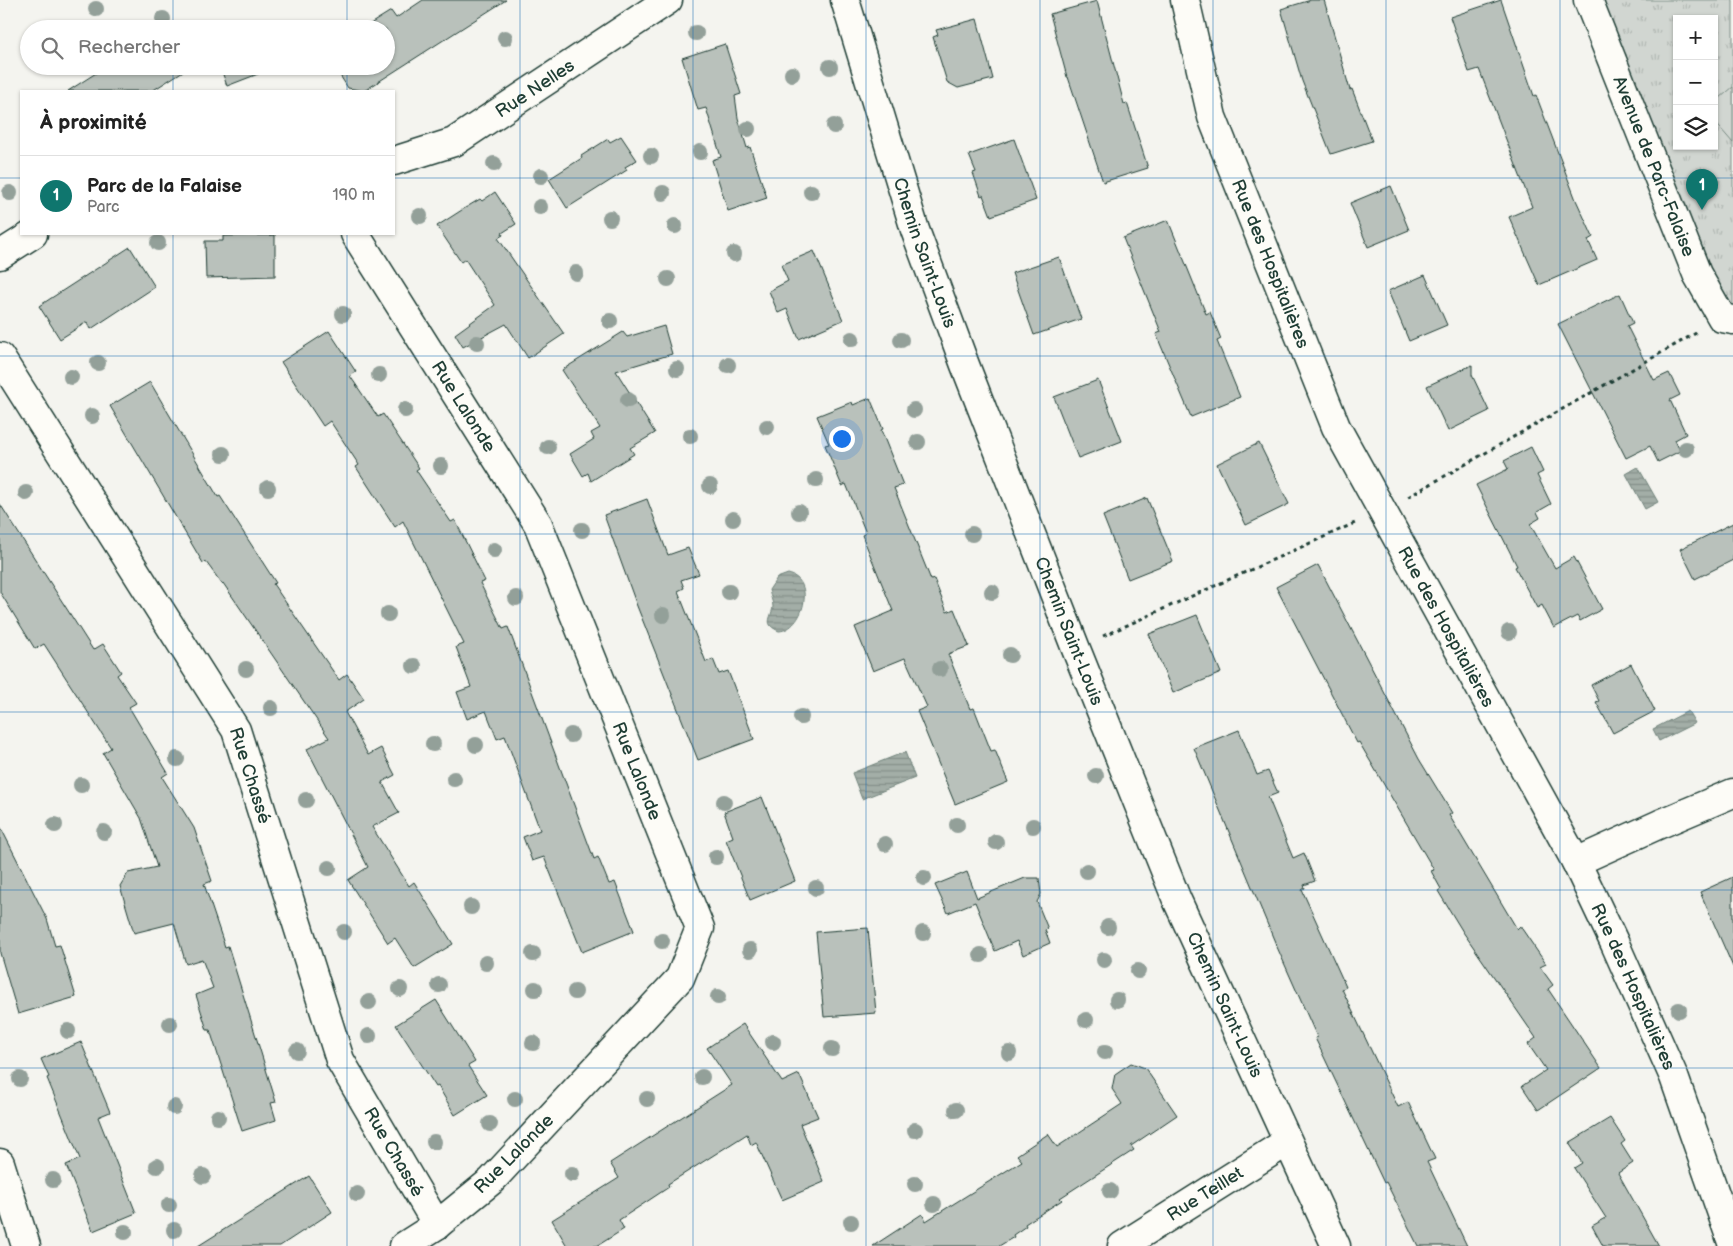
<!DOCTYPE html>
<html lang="fr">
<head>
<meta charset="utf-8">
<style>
	:root { --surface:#fff; --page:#f2f2f2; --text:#222; --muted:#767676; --line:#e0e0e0; --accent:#0f766e }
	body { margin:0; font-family:"Balsamiq Sans",sans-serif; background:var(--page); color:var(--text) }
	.controls { position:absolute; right:15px; top:15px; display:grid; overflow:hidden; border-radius:0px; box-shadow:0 1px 4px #0004 }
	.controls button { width:45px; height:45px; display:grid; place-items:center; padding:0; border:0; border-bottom:1px solid var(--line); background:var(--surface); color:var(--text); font:25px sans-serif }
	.you { position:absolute; left:841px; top:438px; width:18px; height:18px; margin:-12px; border:4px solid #fff; border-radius:50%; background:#1a73e8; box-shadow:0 0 0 8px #1a73e833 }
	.badge { display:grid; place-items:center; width:32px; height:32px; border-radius:50%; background:var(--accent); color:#fff; font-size:16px; font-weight:700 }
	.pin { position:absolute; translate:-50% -41px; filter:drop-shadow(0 1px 2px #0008) }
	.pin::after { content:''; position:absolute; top:26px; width:18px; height:15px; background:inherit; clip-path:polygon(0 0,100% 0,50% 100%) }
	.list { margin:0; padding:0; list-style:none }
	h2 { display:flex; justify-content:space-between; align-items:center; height:65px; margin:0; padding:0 20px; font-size:21px }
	h2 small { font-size:16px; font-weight:400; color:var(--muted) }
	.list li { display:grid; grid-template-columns:32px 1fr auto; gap:15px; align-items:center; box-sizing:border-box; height:80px; padding:0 20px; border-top:1px solid var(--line) }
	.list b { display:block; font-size:19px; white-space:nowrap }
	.list p { margin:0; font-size:16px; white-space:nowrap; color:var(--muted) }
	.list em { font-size:16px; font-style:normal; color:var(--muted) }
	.icon { flex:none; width:28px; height:28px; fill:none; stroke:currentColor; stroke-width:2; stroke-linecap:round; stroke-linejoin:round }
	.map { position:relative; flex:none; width:1733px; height:1246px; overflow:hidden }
	.search { position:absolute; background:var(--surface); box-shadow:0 1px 4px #0004; left:20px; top:20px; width:375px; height:55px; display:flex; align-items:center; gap:12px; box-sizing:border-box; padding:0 18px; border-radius:28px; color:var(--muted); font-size:19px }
	.panel { position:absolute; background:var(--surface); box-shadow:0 1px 4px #0004; left:20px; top:90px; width:375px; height:145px; border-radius:0px }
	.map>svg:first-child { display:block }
</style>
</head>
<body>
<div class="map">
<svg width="1733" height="1246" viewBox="0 0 1733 1246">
	<defs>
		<pattern id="grass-tufts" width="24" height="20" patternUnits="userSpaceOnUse" patternTransform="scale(1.25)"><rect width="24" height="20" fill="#d1d6d1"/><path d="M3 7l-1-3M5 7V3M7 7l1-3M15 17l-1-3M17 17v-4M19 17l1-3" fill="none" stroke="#b3b9b4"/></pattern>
		<pattern id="water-rules" width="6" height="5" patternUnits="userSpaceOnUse" patternTransform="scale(1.25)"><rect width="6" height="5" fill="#a3aea7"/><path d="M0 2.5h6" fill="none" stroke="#848f89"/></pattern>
	</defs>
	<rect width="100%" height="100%" fill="#f4f4ef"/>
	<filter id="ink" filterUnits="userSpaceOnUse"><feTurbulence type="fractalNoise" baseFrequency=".02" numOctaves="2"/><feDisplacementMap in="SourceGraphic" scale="10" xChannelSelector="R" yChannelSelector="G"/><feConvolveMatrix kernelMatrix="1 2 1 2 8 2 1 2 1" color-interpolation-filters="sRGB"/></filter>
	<g filter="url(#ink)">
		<path fill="url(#grass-tufts)" stroke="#788a82" fill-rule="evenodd" d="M 1588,0 L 1733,0 L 1733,320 ZM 1677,19 L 1714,19 L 1714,146 L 1677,146 Z"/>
		<path fill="#d1d6d1" stroke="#788a82" d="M 1733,87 L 1733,143 L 1714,121 L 1714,103 Z"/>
		<g fill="url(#water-rules)" stroke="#6e8179">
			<path d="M 1638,467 L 1658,502 L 1645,509 L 1626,474 Z"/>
			<path d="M 788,574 C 817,580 803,630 779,631 C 763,624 771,619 773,607 C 773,601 770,596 769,590 L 777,578 Z"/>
			<path d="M 1688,711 L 1695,723 L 1659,741 L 1653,729 Z"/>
			<path d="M 905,752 L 915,778 L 862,799 L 852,773 Z"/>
		</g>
		<g fill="#b9c1bb" stroke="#1f3d34">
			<path d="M 423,0 L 506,0 L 364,91 L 348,88 L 334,66 L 386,66 L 386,29 L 362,29 L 391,11 L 396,18 Z"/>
			<path d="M 1311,0 L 1324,0 L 1350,90 L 1352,89 L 1372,141 L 1331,154 L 1302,81 L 1281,9 Z"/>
			<path d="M 1501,0 L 1534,96 L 1536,95 L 1576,200 L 1593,237 L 1588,240 L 1597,260 L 1539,285 L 1509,217 L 1532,207 L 1479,69 L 1469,72 L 1450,17 Z"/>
			<path d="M 1097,1 L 1124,104 L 1127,103 L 1148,168 L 1103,182 L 1068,77 L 1067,77 L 1050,14 Z"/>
			<path d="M 977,19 L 993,79 L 958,88 L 947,82 L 933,37 L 938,35 L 936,30 Z"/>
			<path d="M 725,44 L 741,94 L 735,96 L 738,118 L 747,148 L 750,147 L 767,198 L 728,211 L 712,160 L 721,157 L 706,108 L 698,110 L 682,58 Z"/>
			<path d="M 107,66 L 191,66 L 152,91 L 68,91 Z"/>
			<path d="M 220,66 L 276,66 L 276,67 L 227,86 Z"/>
			<path d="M 621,136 L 637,160 L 625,167 L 627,170 L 567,208 L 549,179 L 582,158 L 581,156 L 608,139 L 610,142 Z"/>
			<path d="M 1014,139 L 1036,200 L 991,216 L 983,195 L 981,196 L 973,173 L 976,172 L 969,155 Z"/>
			<path d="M 1391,186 L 1409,230 L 1368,247 L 1350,203 Z"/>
			<path d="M 495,192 L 516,224 L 502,233 L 503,235 L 498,238 L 564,334 L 528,358 L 506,324 L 463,347 L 455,334 L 495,305 L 465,259 L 461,262 L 437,226 L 465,208 L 480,199 L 482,201 Z"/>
			<path d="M 1168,220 L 1206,314 L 1210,312 L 1221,339 L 1217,341 L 1240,397 L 1191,417 L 1156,334 L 1161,332 L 1123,238 Z"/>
			<path d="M 275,235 L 275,276 L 206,278 L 205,241 L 223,241 L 223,236 Z"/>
			<path d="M 130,247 L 155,287 L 91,329 L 87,322 L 60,339 L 39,306 Z"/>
			<path d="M 814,251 L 843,320 L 799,339 L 787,309 L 778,313 L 769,291 L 788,281 L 781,265 Z"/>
			<path d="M 1059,257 L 1081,319 L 1034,335 L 1012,273 Z"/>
			<path d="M 1425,275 L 1447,325 L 1409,341 L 1388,291 Z"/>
			<path d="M 1620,294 L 1633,323 L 1627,326 L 1654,380 L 1669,373 L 1680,395 L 1670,400 L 1686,434 L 1675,440 L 1680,451 L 1658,462 L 1650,446 L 1626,458 L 1558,324 Z"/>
			<path d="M 664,326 L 672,354 L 616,371 L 655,433 L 630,448 L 634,454 L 591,481 L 588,473 L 583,476 L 570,454 L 594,439 L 591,433 L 600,428 L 562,370 L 623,332 L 627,337 Z"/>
			<path d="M 329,331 L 356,372 L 350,376 L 378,417 L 383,414 L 419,468 L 416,470 L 451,522 L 455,520 L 485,581 L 480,583 L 503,629 L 508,627 L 594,859 L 598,857 L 609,884 L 615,882 L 634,931 L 582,952 L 544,857 L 532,861 L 523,837 L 540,830 L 505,736 L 497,739 L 486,711 L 467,719 L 457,692 L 471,687 L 456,647 L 464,644 L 403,521 L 395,527 L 356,467 L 359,465 L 330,421 L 323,426 L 281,362 Z"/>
			<path d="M 1472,365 L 1472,375 L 1489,411 L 1448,431 L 1427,386 Z"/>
			<path d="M 1098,380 L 1122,441 L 1078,458 L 1054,397 Z"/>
			<path d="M 150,382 L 218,497 L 220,496 L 276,583 L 273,584 L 339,680 L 347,674 L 364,699 L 345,712 L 368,755 L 381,748 L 395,775 L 382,782 L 399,813 L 372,827 L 409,886 L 414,882 L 453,944 L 414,968 L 395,938 L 388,943 L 348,880 L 368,867 L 307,749 L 329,738 L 223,583 L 222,584 L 206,562 L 203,563 L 110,406 Z"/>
			<path d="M 870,398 L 883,429 L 881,430 L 903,485 L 894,488 L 931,580 L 934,579 L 947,612 L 954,609 L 969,646 L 948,654 L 970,709 L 974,708 L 991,751 L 995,750 L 1008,782 L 955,804 L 917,711 L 927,707 L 905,658 L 873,671 L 855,627 L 893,611 L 862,535 L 866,533 L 846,484 L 842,486 L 825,445 L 829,444 L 817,416 L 852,402 L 853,405 Z"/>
			<path d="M 1259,443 L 1289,504 L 1246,525 L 1217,464 Z"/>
			<path d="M 1531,447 L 1543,472 L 1537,475 L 1551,504 L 1537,512 L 1540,518 L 1530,524 L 1555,568 L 1574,557 L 1602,609 L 1580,621 L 1577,616 L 1554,628 L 1542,605 L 1537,608 L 1515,567 L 1517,566 L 1476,485 L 1508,469 L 1504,461 Z"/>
			<path d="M 1147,498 L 1173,561 L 1128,579 L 1103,516 Z"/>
			<path d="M 647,499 L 668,555 L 688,548 L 699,574 L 681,580 L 684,588 L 678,591 L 706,662 L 713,659 L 719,674 L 728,671 L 754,739 L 698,760 L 637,606 L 604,515 Z"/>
			<path d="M 0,504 L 93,650 L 103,644 L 121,672 L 117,675 L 136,703 L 129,707 L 168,773 L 162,777 L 194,828 L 212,881 L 204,884 L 225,947 L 228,946 L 250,1017 L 276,1102 L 271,1103 L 276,1120 L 242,1131 L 210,1030 L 207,1030 L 196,995 L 213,988 L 202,959 L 186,964 L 174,923 L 134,933 L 120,886 L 128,873 L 157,867 L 141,818 L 103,753 L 111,748 L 44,644 L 35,649 L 0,592 Z"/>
			<path d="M 1733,523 L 1733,560 L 1695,579 L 1680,549 Z"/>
			<path d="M 1318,565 L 1419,759 L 1452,813 L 1449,815 L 1517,929 L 1520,926 L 1546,964 L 1540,967 L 1553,985 L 1548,989 L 1601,1068 L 1538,1110 L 1522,1086 L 1546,1070 L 1528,1044 L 1536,1038 L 1463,932 L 1438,891 L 1441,889 L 1431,871 L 1434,870 L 1359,742 L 1357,743 L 1276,587 Z"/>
			<path d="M 1197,615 L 1221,673 L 1173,693 L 1149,634 Z"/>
			<path d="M 1631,664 L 1655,711 L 1613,733 L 1596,702 L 1599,701 L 1591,685 Z"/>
			<path d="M 1239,730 L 1257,775 L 1268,771 L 1278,793 L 1268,797 L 1293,858 L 1304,853 L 1315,881 L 1304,885 L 1305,888 L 1302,890 L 1346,987 L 1342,989 L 1398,1107 L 1408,1102 L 1435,1159 L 1427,1162 L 1467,1246 L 1418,1246 L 1386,1182 L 1384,1183 L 1315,1038 L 1317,1037 L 1277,947 L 1194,748 Z"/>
			<path d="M 762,797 L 795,881 L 750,900 L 726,840 L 733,837 L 724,812 Z"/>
			<path d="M 0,826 L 47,919 L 55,946 L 60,945 L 76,997 L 18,1014 L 0,953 Z"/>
			<path d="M 967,872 L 977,898 L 1025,878 L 1039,878 L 1041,894 L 1037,902 L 1048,929 L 1045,930 L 1050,943 L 1023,955 L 1017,941 L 995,951 L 975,902 L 948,913 L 935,885 Z"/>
			<path d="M 1733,877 L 1733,967 L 1700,892 Z"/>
			<path d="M 868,928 L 876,1013 L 824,1017 L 816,932 Z"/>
			<path d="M 436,1000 L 475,1062 L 468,1066 L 487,1095 L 455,1115 L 438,1086 L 436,1087 L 396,1025 Z"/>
			<path d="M 743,1024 L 782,1082 L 799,1074 L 818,1117 L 800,1124 L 824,1182 L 782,1200 L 756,1142 L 751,1145 L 747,1134 L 668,1184 L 669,1187 L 619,1220 L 624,1229 L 597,1246 L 567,1246 L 552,1220 L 619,1178 L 610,1163 L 732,1085 L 707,1048 Z"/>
			<path d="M 81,1042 L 110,1112 L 98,1117 L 136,1213 L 93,1231 L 66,1165 L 80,1159 L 47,1078 L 49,1077 L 41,1059 Z"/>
			<path d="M 1131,1063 L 1145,1068 L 1177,1115 L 1131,1146 L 1134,1150 L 1060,1198 L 1062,1200 L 1025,1224 L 1026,1226 L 1013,1235 L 1014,1237 L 999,1246 L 873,1246 L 922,1214 L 926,1221 L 1022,1161 L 1017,1155 L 1048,1134 L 1057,1147 L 1122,1104 L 1112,1089 L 1115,1074 Z"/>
			<path d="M 1610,1118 L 1625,1141 L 1621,1144 L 1633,1163 L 1618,1173 L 1659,1246 L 1603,1246 L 1592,1226 L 1606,1218 L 1574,1168 L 1582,1163 L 1569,1143 Z"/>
			<path d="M 309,1176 L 332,1212 L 280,1246 L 198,1246 Z"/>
		</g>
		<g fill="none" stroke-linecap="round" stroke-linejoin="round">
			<g stroke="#1f3d34" stroke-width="31">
				<g id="minor">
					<path id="s1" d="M 845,0 L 915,230 L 965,365 L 1076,649 L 1177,900 L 1336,1246"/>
					<path id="s2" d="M 1185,0 L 1212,117 L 1336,427 L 1576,862 L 1615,944 L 1674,1077 L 1733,1245"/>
					<path id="s3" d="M 1588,0 L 1697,274 L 1722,318 L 1733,320"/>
					<path id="s4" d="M 394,161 L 454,142 L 668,0"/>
					<path id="s5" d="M 355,234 L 538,524 L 700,928 L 680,978 L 491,1181 L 437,1225 L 404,1246"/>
					<path d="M 0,255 L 33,234"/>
					<path id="s6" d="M 0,357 L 236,730 L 340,1060 L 437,1225"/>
					<path d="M 1576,862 L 1660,824 L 1733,793"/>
					<path d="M 0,1163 L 26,1246"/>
					<path id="s7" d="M 1122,1246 L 1287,1142"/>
				</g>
			</g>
			<g stroke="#1f3d34" stroke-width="3" stroke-dasharray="4 4" stroke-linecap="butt">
				<path d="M 1408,497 L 1696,333"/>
				<path d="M 1103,636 L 1355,523"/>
			</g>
			<use href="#minor" stroke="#fdfcf7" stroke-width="28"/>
		</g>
		<g fill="#93a099">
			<circle cx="96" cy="9" r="8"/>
			<circle cx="163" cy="19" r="8"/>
			<circle cx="696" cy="33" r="8"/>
			<circle cx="505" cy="38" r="8"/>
			<circle cx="830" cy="67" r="8"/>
			<circle cx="792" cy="74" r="8"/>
			<circle cx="834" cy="126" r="8"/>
			<circle cx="748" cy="129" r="8"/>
			<circle cx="700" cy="152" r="8"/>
			<circle cx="651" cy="156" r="8"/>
			<circle cx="494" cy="164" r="8"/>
			<circle cx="541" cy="176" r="8"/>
			<circle cx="811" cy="192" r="8"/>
			<circle cx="10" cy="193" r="8"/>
			<circle cx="663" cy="193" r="8"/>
			<circle cx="540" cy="207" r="8"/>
			<circle cx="420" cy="216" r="8"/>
			<circle cx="610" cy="218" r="8"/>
			<circle cx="675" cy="226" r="8"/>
			<circle cx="158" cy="243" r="8"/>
			<circle cx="734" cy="254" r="8"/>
			<circle cx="576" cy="273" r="8"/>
			<circle cx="668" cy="279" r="8"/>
			<circle cx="343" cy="314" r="8"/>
			<circle cx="610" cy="321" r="8"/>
			<circle cx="852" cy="339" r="8"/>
			<circle cx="901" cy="340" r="8"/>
			<circle cx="477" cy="343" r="8"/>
			<circle cx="98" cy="363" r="8"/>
			<circle cx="728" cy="365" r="8"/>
			<circle cx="677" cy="369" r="8"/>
			<circle cx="379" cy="375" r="8"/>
			<circle cx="71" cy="377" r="8"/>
			<circle cx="628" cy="400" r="8"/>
			<circle cx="405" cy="410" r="8"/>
			<circle cx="914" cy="410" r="8"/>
			<circle cx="92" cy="416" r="8"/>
			<circle cx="767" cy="427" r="8"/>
			<circle cx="690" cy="436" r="8"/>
			<circle cx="918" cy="442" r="8"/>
			<circle cx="548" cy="447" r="8"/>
			<circle cx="1686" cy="449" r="8"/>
			<circle cx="223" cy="454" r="8"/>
			<circle cx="441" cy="466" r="8"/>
			<circle cx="816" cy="480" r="8"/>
			<circle cx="710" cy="486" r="8"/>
			<circle cx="268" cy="488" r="8"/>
			<circle cx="26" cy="493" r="8"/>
			<circle cx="799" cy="512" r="8"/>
			<circle cx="733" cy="519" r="8"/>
			<circle cx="582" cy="530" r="8"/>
			<circle cx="972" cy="534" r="8"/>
			<circle cx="494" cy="550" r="8"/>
			<circle cx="729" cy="592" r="8"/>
			<circle cx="992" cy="592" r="8"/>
			<circle cx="516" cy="598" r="8"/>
			<circle cx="388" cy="614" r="8"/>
			<circle cx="663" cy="615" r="8"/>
			<circle cx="1509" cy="632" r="8"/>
			<circle cx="1010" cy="655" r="8"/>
			<circle cx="414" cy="666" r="8"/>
			<circle cx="246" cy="669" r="8"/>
			<circle cx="940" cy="669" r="8"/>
			<circle cx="271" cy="708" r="8"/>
			<circle cx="801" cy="717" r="8"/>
			<circle cx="571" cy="735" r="8"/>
			<circle cx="433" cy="744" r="8"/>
			<circle cx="476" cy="745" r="8"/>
			<circle cx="177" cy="759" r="8"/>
			<circle cx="1096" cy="776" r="8"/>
			<circle cx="454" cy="779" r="8"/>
			<circle cx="81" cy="785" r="8"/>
			<circle cx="306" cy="800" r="8"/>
			<circle cx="724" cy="802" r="8"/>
			<circle cx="55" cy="825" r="8"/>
			<circle cx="957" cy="825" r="8"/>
			<circle cx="1033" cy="826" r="8"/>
			<circle cx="104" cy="832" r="8"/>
			<circle cx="996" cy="842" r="8"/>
			<circle cx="885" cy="844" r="8"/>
			<circle cx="716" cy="857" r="8"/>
			<circle cx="329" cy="868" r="8"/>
			<circle cx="1087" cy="871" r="8"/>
			<circle cx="924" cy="878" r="8"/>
			<circle cx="816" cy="888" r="8"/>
			<circle cx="471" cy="907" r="8"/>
			<circle cx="1108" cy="927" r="8"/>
			<circle cx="344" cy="932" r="8"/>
			<circle cx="923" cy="933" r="8"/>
			<circle cx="662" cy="941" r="8"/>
			<circle cx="750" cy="950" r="8"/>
			<circle cx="533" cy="954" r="8"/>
			<circle cx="981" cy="955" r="8"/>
			<circle cx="1104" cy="960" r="8"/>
			<circle cx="486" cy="963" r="8"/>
			<circle cx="1138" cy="971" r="8"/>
			<circle cx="439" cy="985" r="8"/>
			<circle cx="400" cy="989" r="8"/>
			<circle cx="535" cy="989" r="8"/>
			<circle cx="575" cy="992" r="8"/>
			<circle cx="718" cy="997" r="8"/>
			<circle cx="1117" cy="1000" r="8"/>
			<circle cx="369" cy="1002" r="8"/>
			<circle cx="1679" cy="1010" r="8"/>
			<circle cx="1086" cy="1020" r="8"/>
			<circle cx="170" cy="1024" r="8"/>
			<circle cx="68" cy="1031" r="8"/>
			<circle cx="369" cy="1036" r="8"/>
			<circle cx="773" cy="1042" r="8"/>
			<circle cx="533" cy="1043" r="8"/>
			<circle cx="832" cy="1049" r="8"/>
			<circle cx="297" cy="1051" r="8"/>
			<circle cx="1105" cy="1052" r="8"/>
			<circle cx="1009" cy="1053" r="8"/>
			<circle cx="702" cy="1077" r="8"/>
			<circle cx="20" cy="1079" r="8"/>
			<circle cx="515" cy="1099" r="8"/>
			<circle cx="647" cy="1099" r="8"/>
			<circle cx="174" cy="1107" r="8"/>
			<circle cx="956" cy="1110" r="8"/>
			<circle cx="218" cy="1117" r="8"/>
			<circle cx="490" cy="1124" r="8"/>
			<circle cx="915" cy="1130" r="8"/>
			<circle cx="434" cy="1142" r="8"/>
			<circle cx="157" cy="1166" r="8"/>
			<circle cx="572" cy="1174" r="8"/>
			<circle cx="203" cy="1176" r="8"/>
			<circle cx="53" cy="1180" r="8"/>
			<circle cx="915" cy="1184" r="8"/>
			<circle cx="1110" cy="1191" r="8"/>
			<circle cx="357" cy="1194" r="8"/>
			<circle cx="934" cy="1204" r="8"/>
			<circle cx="169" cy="1205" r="8"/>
			<circle cx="851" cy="1222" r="8"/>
			<circle cx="174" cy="1230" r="8"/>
			<circle cx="125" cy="1232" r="8"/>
		</g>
	</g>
	<path fill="none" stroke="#1f6fb2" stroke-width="1" stroke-opacity="0.55" d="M 173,0 L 173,29M 347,0 L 347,29M 520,0 L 520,1246M 693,0 L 693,1246M 866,0 L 866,1246M 1040,0 L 1040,1246M 1213,0 L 1213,1246M 1386,0 L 1386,1246M 1560,0 L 1560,1246M 173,66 L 173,91M 347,66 L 347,91M 0,178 L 21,178M 394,178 L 1733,178M 173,234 L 173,1246M 347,234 L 347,1246M 0,356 L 1733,356M 0,534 L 1733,534M 0,712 L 1733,712M 0,890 L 1733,890M 0,1068 L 1733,1068"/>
	<g text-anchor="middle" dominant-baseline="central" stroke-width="4.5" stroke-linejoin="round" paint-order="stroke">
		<g font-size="18" fill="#1f3d34" stroke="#fdfcf7">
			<text stroke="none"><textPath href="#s4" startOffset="160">Rue Nelles</textPath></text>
			<text stroke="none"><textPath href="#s3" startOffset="179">Avenue de Parc-Falaise</textPath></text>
			<text stroke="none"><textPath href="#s1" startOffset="265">Chemin Saint-Louis</textPath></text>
			<text stroke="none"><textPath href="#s2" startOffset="278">Rue des Hospitalières</textPath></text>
			<text stroke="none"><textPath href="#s5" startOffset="204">Rue Lalonde</textPath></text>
			<text stroke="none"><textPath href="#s2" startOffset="682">Rue des Hospitalières</textPath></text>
			<text stroke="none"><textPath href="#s1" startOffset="670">Chemin Saint-Louis</textPath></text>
			<text stroke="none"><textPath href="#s5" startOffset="609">Rue Lalonde</textPath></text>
			<text stroke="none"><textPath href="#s6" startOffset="489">Rue Chassé</textPath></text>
			<text stroke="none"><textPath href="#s2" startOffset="1088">Rue des Hospitalières</textPath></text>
			<text stroke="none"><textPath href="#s1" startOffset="1075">Chemin Saint-Louis</textPath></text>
			<text stroke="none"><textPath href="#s6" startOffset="894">Rue Chassé</textPath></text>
			<text transform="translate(514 1154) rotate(-45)">Rue Lalonde</text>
			<text stroke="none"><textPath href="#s7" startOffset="98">Rue Teillet</textPath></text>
		</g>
	</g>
</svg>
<div class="controls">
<button>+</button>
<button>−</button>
<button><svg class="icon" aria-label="layers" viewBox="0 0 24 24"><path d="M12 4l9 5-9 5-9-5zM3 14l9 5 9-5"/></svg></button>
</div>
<div class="you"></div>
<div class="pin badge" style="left:1702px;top:210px">1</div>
<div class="search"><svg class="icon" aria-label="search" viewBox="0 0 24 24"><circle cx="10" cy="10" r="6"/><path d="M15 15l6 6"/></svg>Rechercher</div>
<section class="panel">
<h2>À proximité<small></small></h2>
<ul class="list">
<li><span class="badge">1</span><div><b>Parc de la Falaise</b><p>Parc</p></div><em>190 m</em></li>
</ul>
</section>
</div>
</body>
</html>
